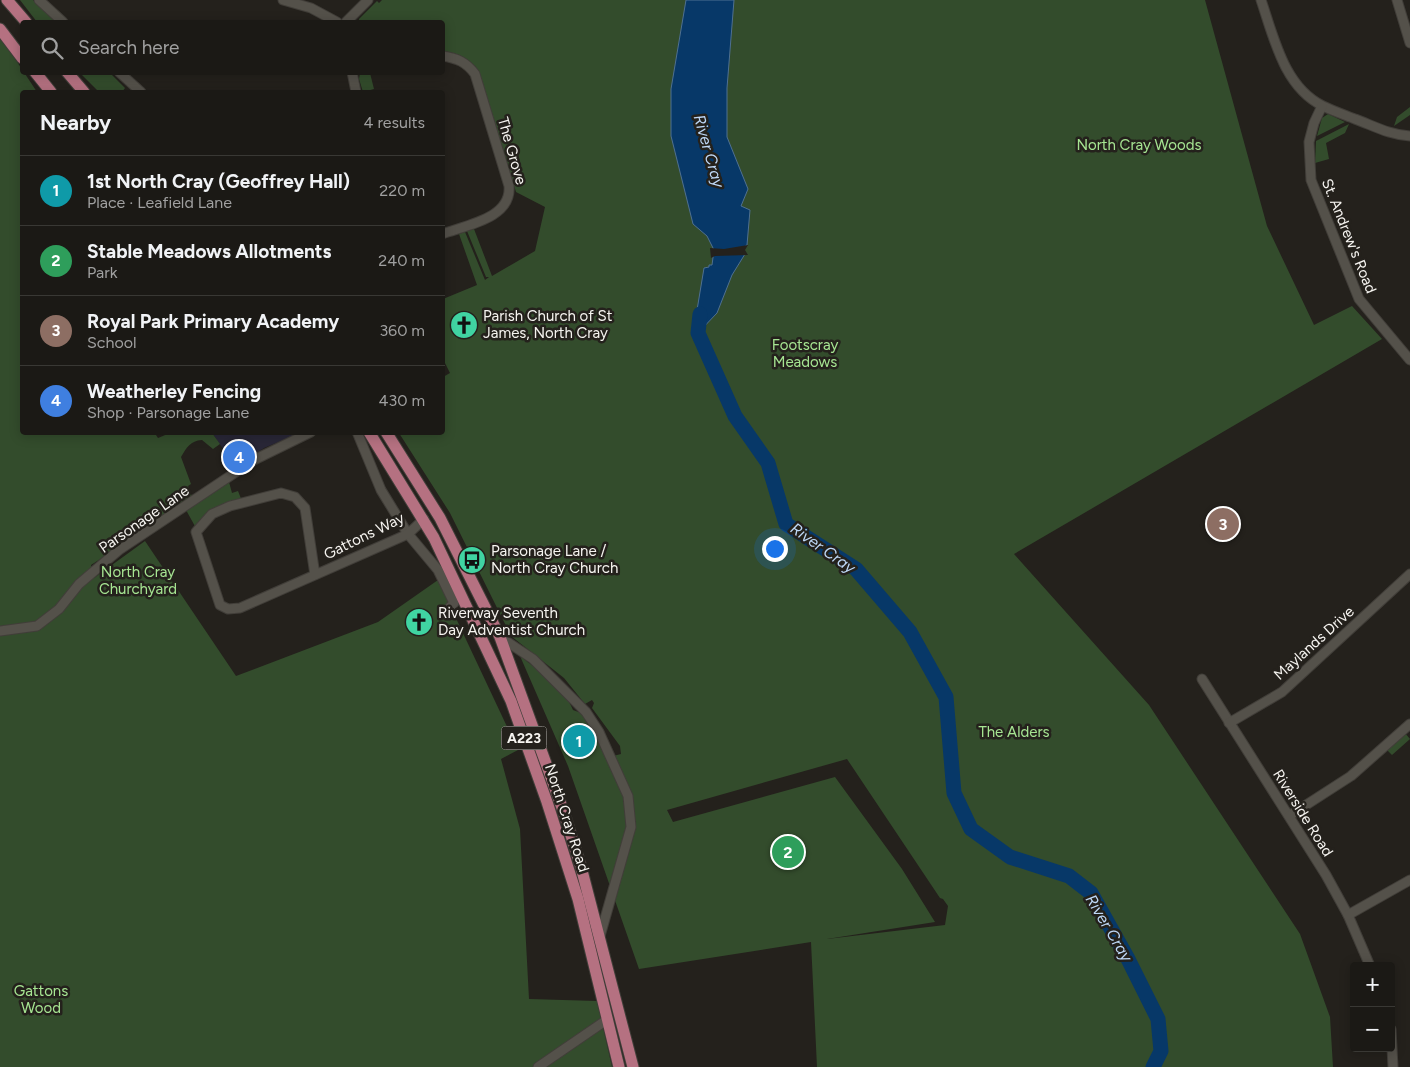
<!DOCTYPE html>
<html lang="en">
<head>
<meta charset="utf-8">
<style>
	:root { --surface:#1b1915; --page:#24221e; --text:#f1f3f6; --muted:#a0a0a0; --line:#393834; --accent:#7c3aed }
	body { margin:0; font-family:Figtree,sans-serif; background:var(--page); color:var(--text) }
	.controls { position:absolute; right:15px; bottom:15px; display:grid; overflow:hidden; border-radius:5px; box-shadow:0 2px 12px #0003 }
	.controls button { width:45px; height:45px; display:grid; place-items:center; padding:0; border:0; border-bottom:1px solid var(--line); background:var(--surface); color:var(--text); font:25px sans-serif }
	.you { position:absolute; left:774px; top:548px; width:18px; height:18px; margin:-12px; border:4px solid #fff; border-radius:50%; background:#1a73e8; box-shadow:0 0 0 8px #1a73e833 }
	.badge { display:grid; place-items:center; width:32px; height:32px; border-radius:50%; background:var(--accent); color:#fff; font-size:16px; font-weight:700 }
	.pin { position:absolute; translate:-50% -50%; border:2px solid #fff; box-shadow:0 1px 5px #0006 }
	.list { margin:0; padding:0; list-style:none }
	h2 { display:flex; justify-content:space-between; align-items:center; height:65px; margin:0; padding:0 20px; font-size:21px }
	h2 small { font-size:16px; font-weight:400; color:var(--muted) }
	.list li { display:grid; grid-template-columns:32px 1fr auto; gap:15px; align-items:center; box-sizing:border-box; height:70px; padding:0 20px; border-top:1px solid var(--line) }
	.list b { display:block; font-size:19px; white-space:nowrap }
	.list p { margin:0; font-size:16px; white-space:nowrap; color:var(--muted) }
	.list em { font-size:16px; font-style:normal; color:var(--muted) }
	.icon { flex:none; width:28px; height:28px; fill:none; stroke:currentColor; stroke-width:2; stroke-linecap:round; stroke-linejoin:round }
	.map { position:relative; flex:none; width:1410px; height:1067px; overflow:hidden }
	.search { position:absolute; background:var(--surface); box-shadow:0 2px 12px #0003; left:20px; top:20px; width:425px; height:55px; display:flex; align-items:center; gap:12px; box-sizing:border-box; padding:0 18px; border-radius:5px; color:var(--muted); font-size:19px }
	.panel { position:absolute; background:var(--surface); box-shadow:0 2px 12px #0003; left:20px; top:90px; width:425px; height:345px; border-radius:5px }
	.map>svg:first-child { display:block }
</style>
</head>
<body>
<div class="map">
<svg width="1410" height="1067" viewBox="0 0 1410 1067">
	<rect width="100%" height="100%" fill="#24211c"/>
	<path fill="#292737" d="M 212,433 L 300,433 L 264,448 L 235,466 Z"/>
	<g fill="#334c2c" fill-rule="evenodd">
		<path d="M 20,0 L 33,0 L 56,22 L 37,22 Z"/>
		<path d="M 382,0 L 1205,0 L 1267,226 L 1314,325 L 1352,306 L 1382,339 L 1014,554 L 1149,705 L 1300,934 L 1330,1017 L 1333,1067 L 817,1067 L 811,942 L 639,969 L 568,766 L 520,656 C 539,671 564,687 573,710 L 581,713 L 609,757 L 621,754 L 620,746 L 592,708 L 594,703 L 592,700 L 585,704 L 564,678 L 511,636 L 450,513 L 399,433 L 442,432 L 443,377 L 450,373 L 443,359 L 443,299 L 477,285 L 459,234 L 465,232 L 485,280 L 489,277 L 486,277 L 467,231 L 474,229 L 492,276 L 535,251 L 545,207 L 516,192 L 479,71 C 469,58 459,53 443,51 L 442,22 L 359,22 L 359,19 L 377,1 L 379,3 ZM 847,759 L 940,898 L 943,899 L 948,906 L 945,925 L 827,939 L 935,922 L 902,869 L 835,777 L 673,822 L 667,810 Z"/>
		<path d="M 0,36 L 37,92 L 22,92 L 22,432 L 154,432 L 158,438 L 170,433 L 212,433 L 220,444 L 213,449 L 202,440 C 190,441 187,447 181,457 L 191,484 L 188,486 L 193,499 L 91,565 L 94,578 L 145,541 L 236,676 L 378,622 L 438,580 L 518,750 L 501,759 L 520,829 L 529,999 L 597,1001 L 612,1067 L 0,1067 Z"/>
		<path d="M 80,73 L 110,73 L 125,88 L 122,92 L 99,92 Z"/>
		<path d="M 360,73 L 370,73 L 374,89 L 363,92 L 359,79 Z"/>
		<path d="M 1410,107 L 1410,115 L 1394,126 L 1397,117 Z"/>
		<path d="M 1328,114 L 1345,122 L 1317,136 L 1322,118 Z"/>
		<path d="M 1349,124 L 1345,133 L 1326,143 L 1329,159 L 1315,163 L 1316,141 Z"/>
		<path d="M 229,482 L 232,493 L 238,491 L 242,501 L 202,519 L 196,528 L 186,510 Z"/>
		<path d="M 1405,733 L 1410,739 L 1392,755 L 1387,750 Z"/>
	</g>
	<path fill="#073868" stroke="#4f7091" d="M 686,0 L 734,0 L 727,88 L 727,137 L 748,189 L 741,206 L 750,210 L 747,245 L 743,248 L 743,253 L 745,254 L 732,275 L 717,313 L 698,333 L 695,322 L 704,268 L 709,267 L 709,265 L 712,265 L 714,250 L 707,236 L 693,224 L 671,136 L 671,89 Z"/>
	<path fill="#24211c" d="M 748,245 L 745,250 L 748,255 L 715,256 L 711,258 L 710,248 L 724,249 Z"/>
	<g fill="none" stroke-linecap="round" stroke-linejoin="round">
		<path stroke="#073868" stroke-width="15" d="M 700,314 L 698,333 L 735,416 L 768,463 L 786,524 L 856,569 L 910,632 L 946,697 L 954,793 L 971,829 L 1010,857 L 1069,876 L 1091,893 L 1128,959 L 1158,1019 L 1161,1051 L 1153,1067"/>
		<g stroke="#413e39" stroke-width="11">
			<g id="minor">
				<path d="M 39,0 L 63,22"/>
				<path d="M 283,0 L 311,8 L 337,22"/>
				<path d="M 1261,0 C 1274,38 1284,87 1323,106 C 1333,111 1345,115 1355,119 C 1374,126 1390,135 1410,136"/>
				<path d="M 1397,0 L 1410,43"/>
				<path d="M 346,22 L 368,0"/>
				<path d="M 442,56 C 457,58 466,62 475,74 L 509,186 C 512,218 467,225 442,234"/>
				<path d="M 119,72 L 141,92"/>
				<path d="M 352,72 L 356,92"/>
				<path d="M 1322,106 L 1314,123 L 1309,142 L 1311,180 L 1359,299 L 1410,360"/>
				<path d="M 357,432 L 381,490 L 408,534 L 438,570 L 454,603 L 450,607"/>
				<path d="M 315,575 L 305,508 L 295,497 L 281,493 L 230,506 L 212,514 L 196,532 L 220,605 L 228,609 L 240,608 L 408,534 L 424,519"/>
				<path d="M 0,631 L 37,626 L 59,609 L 79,584 L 119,550 L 254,460 L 311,432"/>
				<path d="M 500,637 L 533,659 L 586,712 L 599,732 L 628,796 L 631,827 L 600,936"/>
				<path d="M 1202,679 L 1326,875 L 1348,915 L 1370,966"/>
				<path d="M 1229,723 L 1282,692 L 1410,574"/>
				<path d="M 1289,816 L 1351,776 L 1410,724"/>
				<path d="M 1348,915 L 1410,880"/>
				<path d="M 1391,1029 L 1393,1067"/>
				<path d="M 538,1067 L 608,1019"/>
			</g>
		</g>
		<g stroke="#413e39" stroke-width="13">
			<g id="major">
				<path d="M 7,0 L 26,22"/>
				<path d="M 0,29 L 22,58"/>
				<path d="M 35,72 L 51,92"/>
				<path d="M 67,72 L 84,92"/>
				<path d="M 369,432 L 434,538 L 511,701 L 547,802 L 578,899 L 619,1067"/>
				<path d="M 386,432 L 440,518 L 500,637 L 564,813 L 581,867 L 633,1067"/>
			</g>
		</g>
		<use href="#minor" stroke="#54514a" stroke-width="9"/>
		<use href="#major" stroke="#b57181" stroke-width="11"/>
	</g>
	<defs>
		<g id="church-disc" transform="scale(1.4375)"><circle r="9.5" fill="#40d4a2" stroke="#24211c"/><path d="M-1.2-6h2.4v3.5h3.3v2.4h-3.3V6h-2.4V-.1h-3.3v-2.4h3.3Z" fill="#111"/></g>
		<g id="bus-disc" transform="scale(1.4375)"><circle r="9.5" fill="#40d4a2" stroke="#24211c"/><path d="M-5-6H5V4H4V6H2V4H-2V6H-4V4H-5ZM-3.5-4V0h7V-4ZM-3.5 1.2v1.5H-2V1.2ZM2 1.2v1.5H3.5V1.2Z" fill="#111"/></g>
	</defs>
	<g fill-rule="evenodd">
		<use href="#church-disc" x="464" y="325"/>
		<use href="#bus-disc" x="472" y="560"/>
		<use href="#church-disc" x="419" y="622"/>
	</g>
	<g text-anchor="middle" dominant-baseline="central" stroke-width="5" stroke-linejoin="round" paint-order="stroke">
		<rect fill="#24211c" stroke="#b7b5b0" stroke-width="1" x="501.5" y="726.5" width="45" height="23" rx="4"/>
		<g font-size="14" font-weight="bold" fill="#f6f4f0">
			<text x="524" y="738">A223</text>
		</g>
		<g font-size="15" fill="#a6e592" stroke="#24211c">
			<text x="1139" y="145">North Cray Woods</text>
			<text x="805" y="345">Footscray<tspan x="805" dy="17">Meadows</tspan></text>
			<text x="138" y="572">North Cray<tspan x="138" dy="17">Churchyard</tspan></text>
			<text x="1014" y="732">The Alders</text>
			<text x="41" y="991">Gattons<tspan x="41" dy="17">Wood</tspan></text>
		</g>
		<g font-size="15" fill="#f6f4f0" stroke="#24211c">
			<text transform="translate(512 151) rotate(74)">The Grove</text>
			<text transform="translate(1349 236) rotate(68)">St. Andrew's Road</text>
			<text transform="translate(144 519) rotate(-35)">Parsonage Lane</text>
			<text transform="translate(364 536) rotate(-26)">Gattons Way</text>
			<text transform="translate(1314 643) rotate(-42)">Maylands Drive</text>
			<text transform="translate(1303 813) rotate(58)">Riverside Road</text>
			<text transform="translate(567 818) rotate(72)">North Cray Road</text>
		</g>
		<g font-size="15" fill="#f6f4f0" stroke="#24211c" text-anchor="start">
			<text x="483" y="316">Parish Church of St<tspan x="483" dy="17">James, North Cray</tspan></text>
			<text x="491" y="551">Parsonage Lane /<tspan x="491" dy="17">North Cray Church</tspan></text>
			<text x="438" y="613">Riverway Seventh<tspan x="438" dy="17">Day Adventist Church</tspan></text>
		</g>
		<g font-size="16" font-style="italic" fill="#bed8f7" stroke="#24211c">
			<text transform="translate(709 151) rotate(74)">River Cray</text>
			<text transform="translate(823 548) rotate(35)">River Cray</text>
			<text transform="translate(1109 928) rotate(59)">River Cray</text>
		</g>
	</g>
</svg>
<div class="controls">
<button>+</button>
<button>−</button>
</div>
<div class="you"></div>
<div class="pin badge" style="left:579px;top:741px;background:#0f9aa8">1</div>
<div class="pin badge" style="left:788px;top:852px;background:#2e9e5b">2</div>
<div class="pin badge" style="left:1223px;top:524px;background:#8d6e63">3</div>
<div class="pin badge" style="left:239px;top:457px;background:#3f7fe0">4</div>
<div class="search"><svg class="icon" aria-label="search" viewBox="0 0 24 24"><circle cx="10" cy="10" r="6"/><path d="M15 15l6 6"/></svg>Search here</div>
<section class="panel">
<h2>Nearby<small>4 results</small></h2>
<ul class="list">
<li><span class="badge" style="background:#0f9aa8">1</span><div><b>1st North Cray (Geoffrey Hall)</b><p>Place · Leafield Lane</p></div><em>220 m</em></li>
<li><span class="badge" style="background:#2e9e5b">2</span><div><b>Stable Meadows Allotments</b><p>Park</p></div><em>240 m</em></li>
<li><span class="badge" style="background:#8d6e63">3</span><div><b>Royal Park Primary Academy</b><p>School</p></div><em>360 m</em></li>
<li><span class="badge" style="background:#3f7fe0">4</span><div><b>Weatherley Fencing</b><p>Shop · Parsonage Lane</p></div><em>430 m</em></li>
</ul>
</section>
</div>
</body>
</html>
